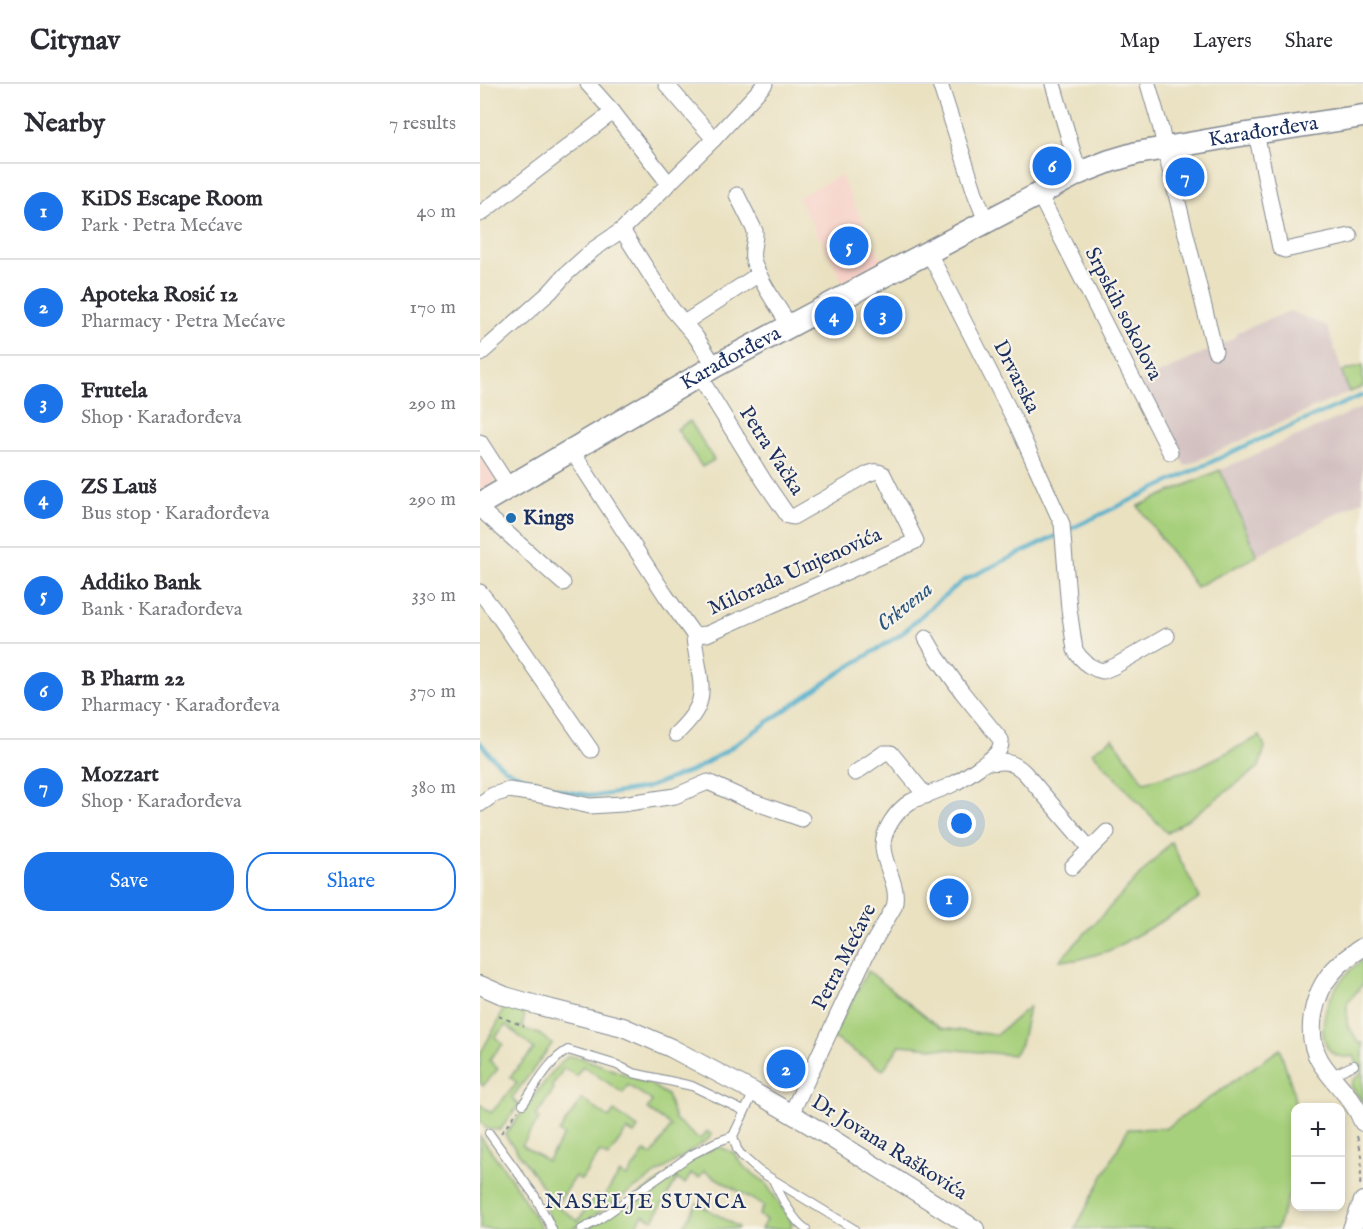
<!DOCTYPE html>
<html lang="en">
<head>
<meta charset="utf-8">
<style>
	:root { --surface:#fff; --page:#f7f7f7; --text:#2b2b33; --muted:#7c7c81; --line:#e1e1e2; --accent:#1a73e8 }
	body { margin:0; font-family:"IM FELL English",serif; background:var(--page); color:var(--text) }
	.controls { position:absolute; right:18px; bottom:18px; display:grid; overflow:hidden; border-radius:12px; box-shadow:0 3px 9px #0003 }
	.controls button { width:54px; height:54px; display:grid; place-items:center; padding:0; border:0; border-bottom:2px solid var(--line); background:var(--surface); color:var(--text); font:30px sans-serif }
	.you { position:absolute; left:482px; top:740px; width:21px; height:21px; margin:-15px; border:4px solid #fff; border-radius:50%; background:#1a73e8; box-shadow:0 0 0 9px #1a73e833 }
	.badge { display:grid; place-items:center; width:39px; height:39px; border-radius:50%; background:var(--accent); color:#fff; font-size:20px; font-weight:700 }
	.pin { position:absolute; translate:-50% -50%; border:3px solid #fff; box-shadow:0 2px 6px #0006 }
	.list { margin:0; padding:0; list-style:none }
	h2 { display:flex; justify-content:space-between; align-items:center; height:78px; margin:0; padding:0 24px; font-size:26px }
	h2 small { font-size:20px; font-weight:400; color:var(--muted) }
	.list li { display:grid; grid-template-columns:39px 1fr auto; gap:18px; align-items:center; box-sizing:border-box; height:96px; padding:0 24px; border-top:2px solid var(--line) }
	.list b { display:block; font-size:22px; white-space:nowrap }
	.list p { margin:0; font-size:20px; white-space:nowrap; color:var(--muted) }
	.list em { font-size:20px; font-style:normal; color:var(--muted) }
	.actions { display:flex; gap:12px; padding:18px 24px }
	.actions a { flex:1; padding:14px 0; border:2px solid var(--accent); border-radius:24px; text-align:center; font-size:21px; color:var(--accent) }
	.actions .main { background:var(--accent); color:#fff }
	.map { position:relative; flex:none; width:883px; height:1145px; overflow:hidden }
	header { display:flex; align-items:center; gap:36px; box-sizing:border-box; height:84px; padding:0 30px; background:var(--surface); border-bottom:2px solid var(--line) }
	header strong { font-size:28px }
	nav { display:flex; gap:33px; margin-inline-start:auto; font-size:21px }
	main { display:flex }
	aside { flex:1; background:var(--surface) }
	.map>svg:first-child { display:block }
</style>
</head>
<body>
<header>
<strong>Citynav</strong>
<nav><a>Map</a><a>Layers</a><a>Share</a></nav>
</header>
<main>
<aside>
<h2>Nearby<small>7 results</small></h2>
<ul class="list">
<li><span class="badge">1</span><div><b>KiDS Escape Room</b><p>Park · Petra Mećave</p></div><em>40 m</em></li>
<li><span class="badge">2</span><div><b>Apoteka Rosić 12</b><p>Pharmacy · Petra Mećave</p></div><em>170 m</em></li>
<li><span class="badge">3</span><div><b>Frutela</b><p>Shop · Karađorđeva</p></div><em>290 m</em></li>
<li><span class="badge">4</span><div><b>ZS Lauš</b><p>Bus stop · Karađorđeva</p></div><em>290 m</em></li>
<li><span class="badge">5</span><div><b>Addiko Bank</b><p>Bank · Karađorđeva</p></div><em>330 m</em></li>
<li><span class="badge">6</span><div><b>B Pharm 22</b><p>Pharmacy · Karađorđeva</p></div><em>370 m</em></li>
<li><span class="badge">7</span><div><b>Mozzart</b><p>Shop · Karađorđeva</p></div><em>380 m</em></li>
</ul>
<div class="actions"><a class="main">Save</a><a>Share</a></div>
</aside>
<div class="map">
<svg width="883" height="1145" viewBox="0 0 883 1145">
	<rect width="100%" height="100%" fill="#f7f3e8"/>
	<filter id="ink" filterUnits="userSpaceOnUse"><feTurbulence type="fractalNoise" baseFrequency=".0167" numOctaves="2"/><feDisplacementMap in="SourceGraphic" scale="12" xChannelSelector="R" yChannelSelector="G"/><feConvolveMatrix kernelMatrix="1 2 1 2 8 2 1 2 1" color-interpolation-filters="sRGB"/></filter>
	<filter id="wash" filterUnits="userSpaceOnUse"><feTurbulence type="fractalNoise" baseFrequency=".008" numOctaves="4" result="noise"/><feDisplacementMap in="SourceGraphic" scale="24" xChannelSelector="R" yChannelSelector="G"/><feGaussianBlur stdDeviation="1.35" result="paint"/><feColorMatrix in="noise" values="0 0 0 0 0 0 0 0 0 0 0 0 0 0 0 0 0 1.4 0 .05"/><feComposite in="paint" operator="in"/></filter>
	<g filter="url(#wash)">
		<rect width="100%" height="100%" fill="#eae1c1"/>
		<g fill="#f7d1c8">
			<path d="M 360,91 L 402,177 L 363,198 L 318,113 Z"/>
			<path d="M 0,368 L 15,392 L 15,397 L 12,401 L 0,408 Z"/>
		</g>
		<g fill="#d2bfc0">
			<path d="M 810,227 L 847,242 L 869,308 L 705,382 L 661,298 L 753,255 L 758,248 Z"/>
			<path d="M 883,323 L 883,416 L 777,472 L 740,386 Z"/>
		</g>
		<g fill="#a7d07b" stroke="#61806c" stroke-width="1.5" fill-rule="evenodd">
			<path d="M 883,281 L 883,303 L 869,308 L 862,288 Z"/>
			<path d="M 210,337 L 234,376 L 222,383 L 197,345 Z"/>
			<path d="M 740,386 L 777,472 L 716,503 L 658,422 Z"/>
			<path d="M 780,652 L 785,663 L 779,683 L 713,732 L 687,749 L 612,668 L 633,654 L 664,698 L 716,684 Z"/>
			<path d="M 691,758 L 720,814 L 710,821 L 631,866 L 597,876 L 580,876 Z"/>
			<path d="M 883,876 L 883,900 L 867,919 L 867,940 L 879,959 L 883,959 L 883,1019 L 871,1002 L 873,996 L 881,990 L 874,972 C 836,980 839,934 852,911 C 859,897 870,885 883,876 Z"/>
			<path d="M 388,887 L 460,944 L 516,951 L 549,923 L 541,960 L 534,971 L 420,961 L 403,986 L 352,953 Z"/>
			<path d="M 24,923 L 45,928 L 42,944 L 59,950 L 72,960 L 32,1014 L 39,1021 L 20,1046 L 7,1045 L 0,1037 L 0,1020 L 11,1029 L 37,999 L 30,993 L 54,965 L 26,941 L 15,953 L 23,960 L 9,976 L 18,985 L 3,1002 L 0,999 L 0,970 L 18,938 Z"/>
			<path d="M 800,965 L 812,1003 L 816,1023 L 816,1082 L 813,1100 L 797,1145 L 595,1145 L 648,1045 L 686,1044 Z"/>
			<path d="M 88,972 L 102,974 L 170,1000 L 187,1011 L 195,1035 L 217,1054 L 222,1054 L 227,1047 L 231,1050 L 230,1053 L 227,1056 L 103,1139 L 91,1145 L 75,1145 L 66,1126 L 71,1114 L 25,1051 L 73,987 ZM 103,982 L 143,1009 L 148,1001 L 172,1017 L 167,1025 L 191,1042 L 172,1071 L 165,1067 L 147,1093 L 140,1089 L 122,1115 L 116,1111 L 98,1137 L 76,1121 L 95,1092 L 101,1096 L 120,1068 L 128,1073 L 147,1046 L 154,1050 L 158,1044 L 134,1027 L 129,1034 L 102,1015 L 79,1048 L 84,1052 L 67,1077 L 42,1061 L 59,1035 L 56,1032 L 74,1005 L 72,1002 L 84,984 L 96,992 Z"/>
			<path d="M 0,1052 L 31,1094 L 62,1145 L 0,1145 Z"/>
			<path d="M 238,1062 L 254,1069 L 265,1084 L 285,1098 L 312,1139 L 310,1145 L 281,1145 L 286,1136 L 279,1131 L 284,1122 L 224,1087 L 219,1094 L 211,1090 L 205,1100 L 197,1095 L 173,1136 L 163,1131 L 154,1145 L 106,1145 L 208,1078 Z"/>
			<path d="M 217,1119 L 258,1143 L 257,1145 L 202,1145 Z"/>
		</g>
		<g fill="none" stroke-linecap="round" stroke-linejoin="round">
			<g stroke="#4cadcb" stroke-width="4">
				<path d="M 586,447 L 767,361 L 883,311"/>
				<path d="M 0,658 L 10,671 L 25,685 L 51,696 L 87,708 L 116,712 L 166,704 L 214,686 L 246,667 L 359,589 L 420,551 L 451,523 L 484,496 L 580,450"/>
			</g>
		</g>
	</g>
	<g filter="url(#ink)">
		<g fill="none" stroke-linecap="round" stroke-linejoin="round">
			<g stroke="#828890" stroke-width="10">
				<g id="service">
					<path d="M 852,991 L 874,981"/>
					<path d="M 274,1008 L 253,1052 L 257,1065 L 262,1072 L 279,1087 L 374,1145"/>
					<path d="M 43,1020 C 56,1002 68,977 88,966 L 137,981 L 153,989 L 212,1002 L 264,1027"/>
					<path d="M 9,1049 L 55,1112 L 72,1145"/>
					<path d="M 294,1098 C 301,1112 313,1137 326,1145"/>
					<path d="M 102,1145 L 117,1137 L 211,1071 L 236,1058 L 253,1052"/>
				</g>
			</g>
			<g stroke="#828890" stroke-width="17">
				<g id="minor">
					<path d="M 108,0 L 133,28 L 189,100"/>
					<path d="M 186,0 L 234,55"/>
					<path d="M 460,0 L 495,109 L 506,137"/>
					<path d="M 573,0 L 599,89"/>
					<path d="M 668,0 L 681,45 L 687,74 L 735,267"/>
					<path d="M 776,49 L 800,164 L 805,166 L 870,152"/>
					<path d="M 559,110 L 690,368"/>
					<path d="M 257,111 L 275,147 C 276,156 271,165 273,175 C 277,193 299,225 310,242"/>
					<path d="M 0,130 L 133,28"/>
					<path d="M 142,146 L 192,225 L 216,253 L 235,282"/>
					<path d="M 448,167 L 537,341 L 582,440 L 589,525 L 595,566 L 599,572 L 608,581 L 616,585 L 623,587 L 635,582 L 687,552"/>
					<path d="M 204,239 L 279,190"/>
					<path d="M 0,270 L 70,208 L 86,190 L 114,165 L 142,146 L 234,55 L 285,0"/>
					<path d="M 0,358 L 29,403"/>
					<path d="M 92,367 L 186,512 L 214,551 L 227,550 L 436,457 L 403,390 C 396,386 393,388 386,391 L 313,433 L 308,432 L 284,397 L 219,292"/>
					<path d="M 0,425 L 83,499"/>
					<path d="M 0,508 L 15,527 L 111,666"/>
					<path d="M 446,554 L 457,573 L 482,608 L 521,656 C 522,666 515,671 508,677"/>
					<path d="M 196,650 C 225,622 224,612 217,574 C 216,566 214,559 214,551"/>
					<path d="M 375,689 L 404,669 L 411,669 L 446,712"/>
					<path d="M 0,720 L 13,711 L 29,706 L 55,710 L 110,722 L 142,720 L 195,712 L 228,698 L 263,714 L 322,735"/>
					<path d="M 592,783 L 627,748"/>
					<path d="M 311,1030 L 386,871 L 414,823 C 420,802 405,785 403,764 C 402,747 416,727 430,718 C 443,711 459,707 473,700 C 485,694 496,685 508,677 C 514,680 516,678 523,678 C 531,678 539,683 545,689 L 610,765"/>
				</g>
			</g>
			<g stroke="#828890" stroke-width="20">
				<g id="tertiary">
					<path d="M 883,863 C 872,870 862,877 854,886 C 833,909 824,950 840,977 C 853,998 874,1014 883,1038"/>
					<path d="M 0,901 L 25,912 L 60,922 L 143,943 L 191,964 L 274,1008 L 327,1039 L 495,1145"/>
					<path d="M 872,1145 L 883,1117"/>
				</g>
			</g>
			<g stroke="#828890" stroke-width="25">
				<g id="primary">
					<path id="s1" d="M 0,420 L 235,282 L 420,183 L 599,89 L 630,77 L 657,69 L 754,52 L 883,32"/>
				</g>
			</g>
			<g stroke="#828890" stroke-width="2" stroke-dasharray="4.5 4.5" stroke-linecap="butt">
				<path d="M 18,932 L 44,942"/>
				<path d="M 21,1049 L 38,1027"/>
				<path d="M 877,1052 L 882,1072 L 880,1103"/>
			</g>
			<use href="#service" stroke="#fff" stroke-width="8"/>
			<use href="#minor" stroke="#fff" stroke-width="15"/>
			<use href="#tertiary" stroke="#fff" stroke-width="18"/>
			<use href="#primary" stroke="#fff" stroke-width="22"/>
		</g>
	</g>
	<circle fill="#1f6fb2" stroke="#f7f3e8" stroke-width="2" cx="31" cy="434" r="6"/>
	<g text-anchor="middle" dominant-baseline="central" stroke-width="4.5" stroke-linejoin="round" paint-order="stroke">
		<g font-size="21" fill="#1b2f5e" stroke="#f7f3e8">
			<text stroke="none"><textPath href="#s1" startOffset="874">Karađorđeva</textPath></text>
			<text transform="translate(643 230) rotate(63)">Srpskih sokolova</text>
			<text stroke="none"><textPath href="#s1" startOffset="290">Karađorđeva</textPath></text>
			<text transform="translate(536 293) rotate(63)">Drvarska</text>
			<text transform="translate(291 367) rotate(57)">Petra Vačka</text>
			<text transform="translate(315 488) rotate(-24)">Milorada Umjenovića</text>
			<text transform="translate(365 873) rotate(-63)">Petra Mećave</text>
			<text transform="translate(409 1064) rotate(32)">Dr Jovana Raškovića</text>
		</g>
		<g font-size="21" font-weight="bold" fill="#1b2f5e" stroke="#f7f3e8" text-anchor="start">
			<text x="43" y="434">Kings</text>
		</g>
		<g font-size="22" font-style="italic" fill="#2a557f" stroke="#f7f3e8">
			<text transform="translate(425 523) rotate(-39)">Crkvena</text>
		</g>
		<g font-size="22" letter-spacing="1.5" fill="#1b2f5e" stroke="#f7f3e8">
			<text x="166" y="1118">NASELJE SUNCA</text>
		</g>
	</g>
</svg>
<div class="controls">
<button>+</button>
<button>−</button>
</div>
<div class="you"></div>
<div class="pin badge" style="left:469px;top:814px">1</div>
<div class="pin badge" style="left:306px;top:985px">2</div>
<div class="pin badge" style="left:403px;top:231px">3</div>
<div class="pin badge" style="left:354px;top:232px">4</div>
<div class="pin badge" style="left:369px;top:162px">5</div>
<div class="pin badge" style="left:572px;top:82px">6</div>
<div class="pin badge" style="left:705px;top:93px">7</div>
</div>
</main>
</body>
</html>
